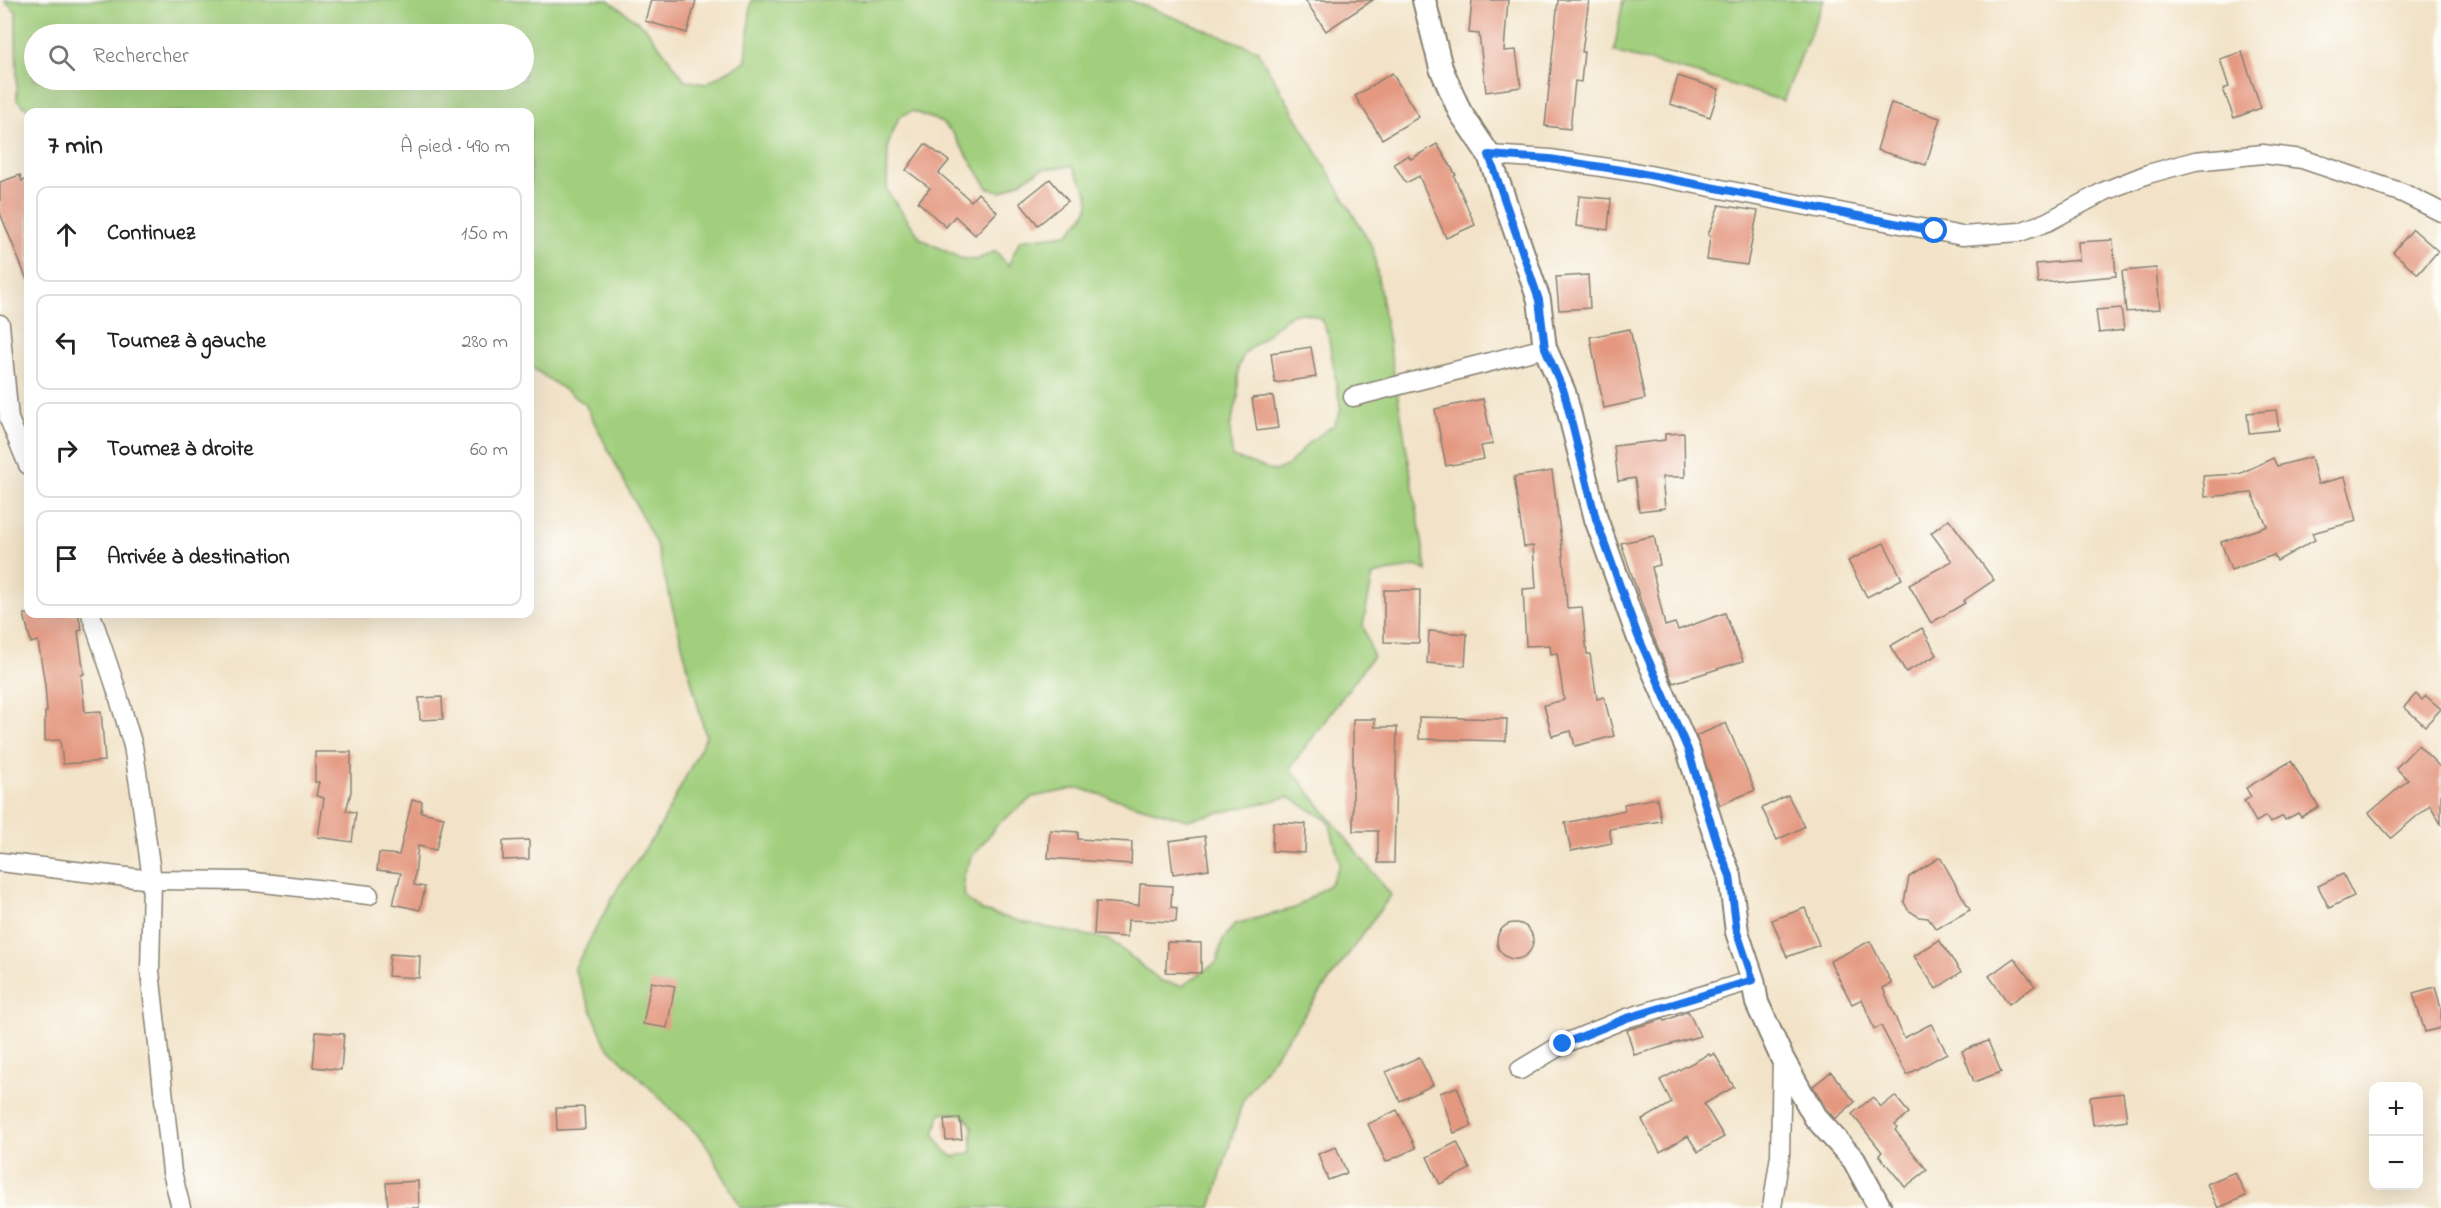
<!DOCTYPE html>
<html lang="fr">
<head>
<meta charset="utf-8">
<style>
	:root { --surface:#fff; --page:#f2f2f2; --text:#222; --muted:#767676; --line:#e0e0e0 }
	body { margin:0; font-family:"Indie Flower",sans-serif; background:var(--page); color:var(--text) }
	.controls { position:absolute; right:18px; bottom:18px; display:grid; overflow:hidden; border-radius:12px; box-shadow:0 6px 24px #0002 }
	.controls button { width:54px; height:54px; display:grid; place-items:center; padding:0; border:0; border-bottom:2px solid var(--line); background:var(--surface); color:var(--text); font:30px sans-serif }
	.stop { position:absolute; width:18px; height:18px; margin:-14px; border:4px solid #1a73e8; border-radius:50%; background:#fff }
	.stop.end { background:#1a73e8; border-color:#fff; box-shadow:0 2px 6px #0008 }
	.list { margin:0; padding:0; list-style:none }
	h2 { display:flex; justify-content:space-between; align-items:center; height:78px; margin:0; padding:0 24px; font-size:26px }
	h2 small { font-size:20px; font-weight:400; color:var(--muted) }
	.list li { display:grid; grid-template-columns:39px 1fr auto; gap:18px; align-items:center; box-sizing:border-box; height:96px; margin:0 12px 12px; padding:0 12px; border:2px solid var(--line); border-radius:12px }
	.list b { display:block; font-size:22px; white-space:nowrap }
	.list em { font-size:20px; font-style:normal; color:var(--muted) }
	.icon { flex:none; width:33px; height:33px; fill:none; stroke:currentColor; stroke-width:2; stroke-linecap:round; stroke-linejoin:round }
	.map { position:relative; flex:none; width:2441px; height:1208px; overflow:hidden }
	.search { position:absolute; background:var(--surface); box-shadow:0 6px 24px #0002; left:24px; top:24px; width:510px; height:66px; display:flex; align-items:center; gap:15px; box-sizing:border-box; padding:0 21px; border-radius:33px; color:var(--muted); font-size:22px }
	.panel { position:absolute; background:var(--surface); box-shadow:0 6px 24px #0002; left:24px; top:108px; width:510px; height:510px; border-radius:12px }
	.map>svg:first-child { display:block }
</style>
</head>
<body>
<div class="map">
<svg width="2441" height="1208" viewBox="0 0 2441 1208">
	<rect width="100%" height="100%" fill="#fdfcf7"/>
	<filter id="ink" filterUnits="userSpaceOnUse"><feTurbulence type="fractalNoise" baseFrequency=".0167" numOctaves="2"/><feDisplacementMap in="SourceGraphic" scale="12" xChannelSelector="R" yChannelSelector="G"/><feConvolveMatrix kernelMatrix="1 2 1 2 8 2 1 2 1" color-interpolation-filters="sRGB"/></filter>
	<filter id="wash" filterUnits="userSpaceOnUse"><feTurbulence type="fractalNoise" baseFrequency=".008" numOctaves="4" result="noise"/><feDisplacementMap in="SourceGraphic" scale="24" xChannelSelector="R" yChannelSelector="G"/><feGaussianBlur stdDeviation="1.35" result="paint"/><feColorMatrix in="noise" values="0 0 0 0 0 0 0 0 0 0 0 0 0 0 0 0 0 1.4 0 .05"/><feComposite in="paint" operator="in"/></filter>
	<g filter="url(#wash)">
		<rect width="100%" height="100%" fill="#f2e3c8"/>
		<g fill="#a1cf7d" stroke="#5e764c" stroke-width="1.5" fill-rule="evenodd">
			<path d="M 4,0 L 608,0 L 645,27 L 685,80 L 705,84 L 746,61 L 751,0 L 1130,0 L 1257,50 L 1373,248 L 1427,571 L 1416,566 L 1373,575 L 1363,625 L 1373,656 L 1290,768 L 1391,895 L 1243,1100 L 1211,1208 L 741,1208 L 704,1141 L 606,1045 L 574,969 L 619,886 L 659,829 L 706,737 L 656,544 L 585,404 L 530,366 L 530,112 L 31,112 L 17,100 L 16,11 ZM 34,34 L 524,34 L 524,80 L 34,80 ZM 912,111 L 941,122 L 952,132 L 988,188 L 1002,192 L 1042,169 L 1072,166 C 1094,203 1097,201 1068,234 L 1020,240 L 1008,266 L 996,251 L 976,260 L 960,258 L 921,239 L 887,191 L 888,145 L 899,117 ZM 1306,313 L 1320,318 L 1328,334 L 1341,410 L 1334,425 L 1309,442 L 1289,465 L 1275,471 L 1232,457 L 1230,427 L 1238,398 L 1238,368 L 1244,354 L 1291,314 ZM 1078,788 L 1187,820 L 1289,797 L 1329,821 L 1340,864 L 1330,884 L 1295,908 L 1235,924 L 1222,941 L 1217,962 L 1182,986 L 1161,981 L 1110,940 L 1026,923 L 983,911 L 965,898 L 963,878 L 971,858 L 998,824 L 1033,797 ZM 941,1113 L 963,1114 L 972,1126 L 972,1152 L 954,1157 L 944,1150 L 934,1133 Z"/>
			<path d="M 1623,0 L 1824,0 L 1783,101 L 1698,74 L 1614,52 Z"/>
		</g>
		<g id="blocks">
			<g fill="#e49880">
				<path d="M 651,0 L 696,0 L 687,33 L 645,21 Z"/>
				<path d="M 1305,0 L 1373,0 L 1326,31 Z"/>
				<path d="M 1472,0 L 1508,0 L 1504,51 L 1516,50 L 1521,87 L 1486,92 L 1479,34 L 1469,33 Z"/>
				<path d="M 1558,0 L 1589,0 L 1582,52 L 1584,52 L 1581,82 L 1575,81 L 1570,129 L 1545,126 Z"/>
				<path d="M 2242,52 L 2261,108 L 2234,118 L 2223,89 L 2229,87 L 2220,59 Z"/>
				<path d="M 1392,73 L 1419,117 L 1382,139 L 1355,96 Z"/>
				<path d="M 1678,76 L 1719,89 L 1710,117 L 1670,104 Z"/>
				<path d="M 1891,103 L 1940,118 L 1926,165 L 1877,150 Z"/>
				<path d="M 925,144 L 949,161 L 939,173 L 971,201 L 978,193 L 997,212 L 975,235 L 955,216 L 946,227 L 918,202 L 930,188 L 906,170 Z"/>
				<path d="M 1437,144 L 1456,175 L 1454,176 L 1475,225 L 1446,238 L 1419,176 L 1406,183 L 1394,164 L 1408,155 L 1411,159 Z"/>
				<path d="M 20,175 L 22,181 L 28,179 L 28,279 L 27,280 L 0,213 L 0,182 Z"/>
				<path d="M 1050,179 L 1068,201 L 1038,225 L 1020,203 Z"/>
				<path d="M 1579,196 L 1611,199 L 1608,230 L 1576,226 Z"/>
				<path d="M 1719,205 L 1758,211 L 1747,265 L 1707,260 L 1710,236 L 1708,235 Z"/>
				<path d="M 2413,229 L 2438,251 L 2418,274 L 2393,252 Z"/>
				<path d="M 2113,240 L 2116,276 L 2038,283 L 2036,264 L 2079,260 L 2078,242 Z"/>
				<path d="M 2156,268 L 2160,309 L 2126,312 L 2122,271 Z"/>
				<path d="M 1588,275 L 1590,308 L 1559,310 L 1556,277 Z"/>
				<path d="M 2121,308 L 2124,330 L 2099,333 L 2096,310 Z"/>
				<path d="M 1630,329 L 1645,399 L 1604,408 L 1590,337 Z"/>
				<path d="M 1311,347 L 1316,377 L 1275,383 L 1271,353 Z"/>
				<path d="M 1273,396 L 1278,428 L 1257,431 L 1252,398 Z"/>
				<path d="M 1483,399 L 1493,444 L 1481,446 L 1484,459 L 1446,466 L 1435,409 Z"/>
				<path d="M 2276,410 L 2279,430 L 2249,433 L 2247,413 Z"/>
				<path d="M 1684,433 L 1685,477 L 1662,477 L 1665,508 L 1639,511 L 1635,478 L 1618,481 L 1614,446 L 1665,440 L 1665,434 Z"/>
				<path d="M 2311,457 L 2318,484 L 2345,477 L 2357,521 L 2312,533 L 2315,540 L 2277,561 L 2274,555 L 2231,570 L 2221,542 L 2267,526 L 2252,493 L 2205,497 L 2203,476 L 2239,474 L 2273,458 L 2277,466 Z"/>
				<path d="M 1552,471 L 1563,555 L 1567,608 L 1582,607 L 1587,654 L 1590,654 L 1597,699 L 1604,697 L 1614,736 L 1575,746 L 1571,731 L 1552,736 L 1544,705 L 1564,700 L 1557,653 L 1551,654 L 1550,645 L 1526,646 L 1523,589 L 1536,588 L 1533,546 L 1524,547 L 1514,477 Z"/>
				<path d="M 1949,519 L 1994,580 L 1963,601 L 1965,603 L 1931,623 L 1909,585 L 1952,561 L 1931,533 Z"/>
				<path d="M 1654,536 L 1660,565 L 1652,567 L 1665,626 L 1675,623 L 1678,630 L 1725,613 L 1743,661 L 1673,683 L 1651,631 L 1621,543 Z"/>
				<path d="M 1884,543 L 1902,579 L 1867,597 L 1848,561 Z"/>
				<path d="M 1384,590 L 1420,590 L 1419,643 L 1384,642 Z"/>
				<path d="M 24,614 L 78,614 L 82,630 L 78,631 L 84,674 L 81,675 L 85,712 L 101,711 L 105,761 L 63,764 L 60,740 L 45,741 L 45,712 L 47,712 L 45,685 L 38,641 L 31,643 Z"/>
				<path d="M 1922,628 L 1937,655 L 1906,672 L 1890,646 Z"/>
				<path d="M 1429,631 L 1467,634 L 1465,666 L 1427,663 Z"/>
				<path d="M 2416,694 L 2422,700 L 2426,696 L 2441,709 L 2425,726 L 2404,707 Z"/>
				<path d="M 442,697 L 443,719 L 420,720 L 419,698 Z"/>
				<path d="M 1419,717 L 1507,719 L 1506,741 L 1419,739 Z"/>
				<path d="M 1353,719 L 1375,719 L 1375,727 L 1397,727 L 1394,863 L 1378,863 L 1378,831 L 1353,831 Z"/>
				<path d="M 1726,723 L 1755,790 L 1720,805 L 1696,736 Z"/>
				<path d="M 2418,745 L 2441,768 L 2441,824 L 2430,805 L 2391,838 L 2369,813 L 2408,780 L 2396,768 Z"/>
				<path d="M 315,752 L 351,752 L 351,792 L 346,811 L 356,812 L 352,842 L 318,837 L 324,798 L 316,796 L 319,782 L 315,782 Z"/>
				<path d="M 2291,761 L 2319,807 L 2301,817 L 2298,813 L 2285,820 L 2283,816 L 2270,823 L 2266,816 L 2256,822 L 2244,801 L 2251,797 L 2246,788 Z"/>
				<path d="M 1788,795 L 1804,827 L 1777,840 L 1762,808 Z"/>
				<path d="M 1657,798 L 1661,821 L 1609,829 L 1612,843 L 1571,851 L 1565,823 L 1625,810 L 1624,804 Z"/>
				<path d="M 412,800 L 422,801 L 421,812 L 444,817 L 436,850 L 418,846 L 414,885 L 425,887 L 420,910 L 393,904 L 401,873 L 377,870 L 379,853 L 399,855 Z"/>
				<path d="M 1273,822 L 1306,824 L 1305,853 L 1272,851 Z"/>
				<path d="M 1050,830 L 1078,832 L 1078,839 L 1132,842 L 1131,864 L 1048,858 Z"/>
				<path d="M 1205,836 L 1209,869 L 1173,874 L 1169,841 Z"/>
				<path d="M 529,840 L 529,859 L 503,860 L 503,841 Z"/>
				<path d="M 1940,857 L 1970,910 L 1936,929 L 1928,918 L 1919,917 L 1908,910 L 1904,902 L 1909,877 Z"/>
				<path d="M 2343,874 L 2354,896 L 2329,908 L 2318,886 Z"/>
				<path d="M 1140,884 L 1172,886 L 1171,907 L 1177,908 L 1176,922 L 1128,920 L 1127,937 L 1094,935 L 1096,902 L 1139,905 Z"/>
				<path d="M 1805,908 L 1819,945 L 1787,957 L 1772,920 Z"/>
				<circle cx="1515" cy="941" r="18"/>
				<path d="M 1939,940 L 1961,972 L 1936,989 L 1914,956 Z"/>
				<path d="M 1870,941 L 1892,984 L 1883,988 L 1904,1038 L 1931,1024 L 1947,1053 L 1907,1075 L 1881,1026 L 1874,1029 L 1862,999 L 1852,1004 L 1830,961 Z"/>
				<path d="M 1167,942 L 1201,943 L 1201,973 L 1166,972 Z"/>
				<path d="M 390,954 L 420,956 L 419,978 L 388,976 Z"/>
				<path d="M 2014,958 L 2035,986 L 2009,1004 L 1989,976 Z"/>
				<path d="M 651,982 L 675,986 L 667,1028 L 643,1024 Z"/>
				<path d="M 2435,987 L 2441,1008 L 2441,1028 L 2425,1032 L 2413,993 Z"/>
				<path d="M 1688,1011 L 1700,1036 L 1634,1055 L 1627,1030 L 1664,1019 L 1665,1021 Z"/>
				<path d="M 316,1032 L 344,1034 L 341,1070 L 313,1067 Z"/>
				<path d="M 1988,1041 L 2001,1072 L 1974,1082 L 1962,1051 Z"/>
				<path d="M 1714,1053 L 1734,1087 L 1704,1104 L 1724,1137 L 1698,1152 L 1688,1136 L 1660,1152 L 1642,1120 L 1672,1103 L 1660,1080 L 1709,1054 L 1710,1056 Z"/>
				<path d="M 1419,1057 L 1433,1085 L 1400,1101 L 1386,1072 Z"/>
				<path d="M 1831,1072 L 1855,1102 L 1835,1119 L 1826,1109 L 1813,1086 Z"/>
				<path d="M 1457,1087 L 1472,1126 L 1454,1133 L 1440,1093 Z"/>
				<path d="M 2123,1093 L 2127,1120 L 2093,1125 L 2090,1097 Z"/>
				<path d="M 1895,1096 L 1909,1113 L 1895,1125 L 1897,1128 L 1895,1130 L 1927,1170 L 1905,1187 L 1879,1155 L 1882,1152 L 1852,1114 L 1873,1097 L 1881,1107 Z"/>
				<path d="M 584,1107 L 585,1129 L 557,1130 L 556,1108 Z"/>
				<path d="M 1397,1110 L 1416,1148 L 1386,1162 L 1368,1124 Z"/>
				<path d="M 960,1118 L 962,1139 L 946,1140 L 944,1119 Z"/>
				<path d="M 1457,1142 L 1470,1169 L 1440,1184 L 1427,1157 Z"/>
				<path d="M 1336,1147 L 1347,1173 L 1328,1180 L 1318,1154 Z"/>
				<path d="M 2235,1172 L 2246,1196 L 2218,1208 L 2207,1184 Z"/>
				<path d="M 418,1181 L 419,1208 L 388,1208 L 386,1183 Z"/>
			</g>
		</g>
	</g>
	<g filter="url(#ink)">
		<use href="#blocks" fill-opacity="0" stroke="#878072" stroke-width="1.5"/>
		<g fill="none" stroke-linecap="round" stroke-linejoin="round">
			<g stroke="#878072" stroke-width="21">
				<g id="minor">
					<path d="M 1489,155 L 1550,159 L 1634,172 L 1962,236 L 2020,232 L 2047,222 L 2105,191 L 2148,174 L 2195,161 L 2263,154 L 2302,159 L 2403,193 L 2441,212"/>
					<path d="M 0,324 L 9,419 L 28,465"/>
					<path d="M 1353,397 L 1545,348"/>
					<path d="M 91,614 L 115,685 L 133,746 L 140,791 L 152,880 L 150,971 L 172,1172 L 181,1208"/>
					<path d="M 0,862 L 152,880 L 246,881 L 369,895"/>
					<path d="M 1520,1070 L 1563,1044 L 1627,1018 L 1753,980"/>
					<path d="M 1772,1208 L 1780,1155 L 1782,1058"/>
				</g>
			</g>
			<g stroke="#878072" stroke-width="26">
				<path id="tertiary" d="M 1424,0 L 1441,68 L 1460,112 L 1489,155 L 1539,300 L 1545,348 L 1564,392 L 1596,519 L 1638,636 L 1688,750 L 1718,846 L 1730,876 L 1737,932 L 1753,980 L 1757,1003 L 1782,1058 L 1815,1117 L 1854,1160 L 1880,1208"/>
			</g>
			<use href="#minor" stroke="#fff" stroke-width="18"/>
			<use href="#tertiary" stroke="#fff" stroke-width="22"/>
		</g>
	</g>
	<g fill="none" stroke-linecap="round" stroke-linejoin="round" filter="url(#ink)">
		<path stroke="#1a73e8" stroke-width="8" d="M 1563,1044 L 1627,1018 L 1753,980 L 1737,932 L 1730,876 L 1718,846 L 1688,750 L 1638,636 L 1596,519 L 1564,392 L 1545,348 L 1539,300 L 1489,155 L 1550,159 L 1634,172 L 1935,231"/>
	</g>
</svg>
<div class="controls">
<button>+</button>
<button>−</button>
</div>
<div class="stop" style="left:1935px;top:231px"></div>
<div class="stop end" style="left:1563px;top:1044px"></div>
<div class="search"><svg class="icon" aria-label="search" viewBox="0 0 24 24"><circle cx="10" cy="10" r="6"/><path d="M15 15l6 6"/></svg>Rechercher</div>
<section class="panel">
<h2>7 min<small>À pied · 490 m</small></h2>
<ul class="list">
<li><svg class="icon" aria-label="ahead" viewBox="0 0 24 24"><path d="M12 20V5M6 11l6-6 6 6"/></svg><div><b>Continuez</b></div><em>150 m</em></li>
<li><svg class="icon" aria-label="left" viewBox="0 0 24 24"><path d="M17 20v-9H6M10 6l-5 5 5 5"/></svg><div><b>Tournez à gauche</b></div><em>280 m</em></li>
<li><svg class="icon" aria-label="right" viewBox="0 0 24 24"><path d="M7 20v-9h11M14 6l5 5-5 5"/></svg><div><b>Tournez à droite</b></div><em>60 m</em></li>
<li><svg class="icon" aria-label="arrive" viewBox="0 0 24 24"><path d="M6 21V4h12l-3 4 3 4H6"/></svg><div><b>Arrivée à destination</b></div></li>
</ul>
</section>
</div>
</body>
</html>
